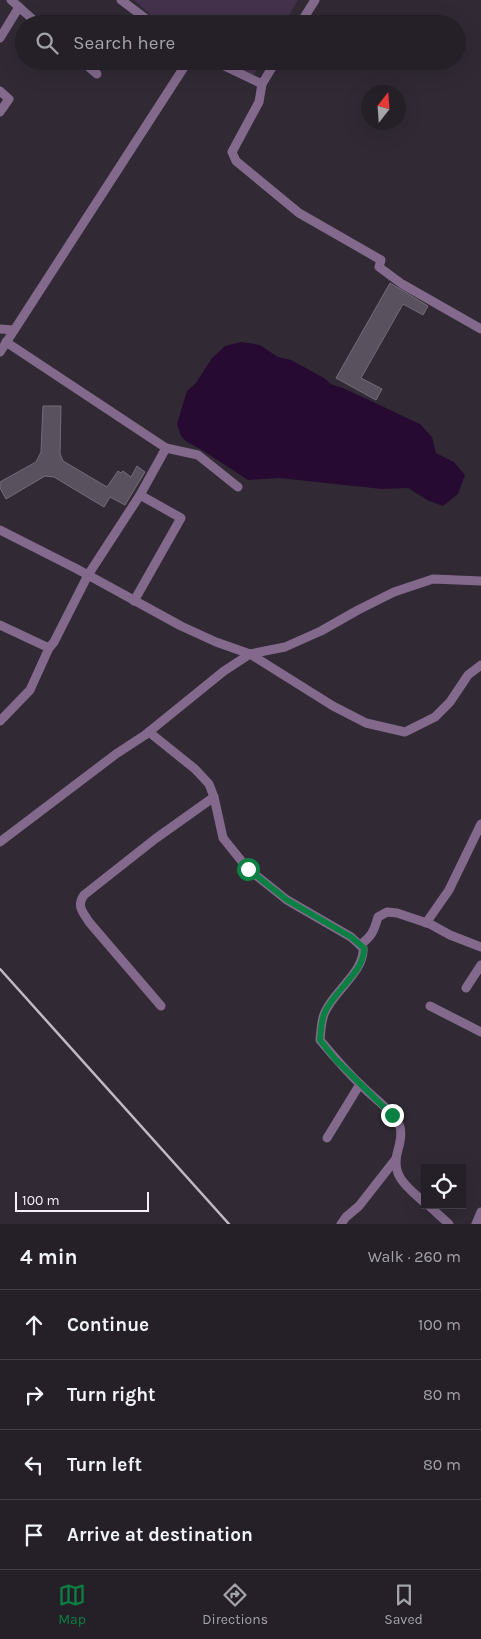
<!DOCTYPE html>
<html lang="en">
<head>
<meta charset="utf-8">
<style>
	:root { --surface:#252028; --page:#2d2830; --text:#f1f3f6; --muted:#a3a3a8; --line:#423e45; --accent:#0b8043 }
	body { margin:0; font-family:Karla,sans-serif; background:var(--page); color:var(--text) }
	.controls { position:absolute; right:15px; bottom:15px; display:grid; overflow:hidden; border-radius:0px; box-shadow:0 5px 20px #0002 }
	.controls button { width:45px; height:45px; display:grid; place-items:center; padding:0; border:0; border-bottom:1px solid var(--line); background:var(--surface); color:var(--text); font:25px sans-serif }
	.compass { position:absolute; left:361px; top:85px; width:45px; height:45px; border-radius:50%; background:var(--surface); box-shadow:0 5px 20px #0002; rotate:17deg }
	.scale { position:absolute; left:15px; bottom:12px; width:134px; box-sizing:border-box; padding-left:5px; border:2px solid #f6f0f8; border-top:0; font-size:14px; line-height:18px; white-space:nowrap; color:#f6f0f8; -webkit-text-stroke:4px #312a35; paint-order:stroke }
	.stop { position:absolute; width:15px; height:15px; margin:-11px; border:4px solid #0b8043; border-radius:50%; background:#fff }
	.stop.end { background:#0b8043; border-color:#fff; box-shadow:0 1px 5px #0008 }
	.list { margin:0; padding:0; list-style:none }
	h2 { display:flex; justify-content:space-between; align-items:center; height:65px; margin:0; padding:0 20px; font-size:21px }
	h2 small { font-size:16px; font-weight:400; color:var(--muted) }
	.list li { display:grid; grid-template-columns:32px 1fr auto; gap:15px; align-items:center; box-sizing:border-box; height:70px; padding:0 20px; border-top:1px solid var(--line) }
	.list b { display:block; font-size:19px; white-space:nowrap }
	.list em { font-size:16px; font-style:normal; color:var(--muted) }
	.icon { flex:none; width:28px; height:28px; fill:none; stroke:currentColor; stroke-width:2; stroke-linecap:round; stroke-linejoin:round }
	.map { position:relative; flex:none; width:481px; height:1224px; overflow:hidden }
	.search { position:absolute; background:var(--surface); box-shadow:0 5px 20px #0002; left:15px; right:15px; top:15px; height:55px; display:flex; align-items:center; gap:12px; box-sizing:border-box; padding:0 18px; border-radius:28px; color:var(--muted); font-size:19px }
	.sheet { height:345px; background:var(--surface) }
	nav { display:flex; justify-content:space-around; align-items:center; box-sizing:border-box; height:70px; border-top:1px solid var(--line); background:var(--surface); font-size:14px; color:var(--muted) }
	nav a { display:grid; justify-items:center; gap:2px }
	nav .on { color:var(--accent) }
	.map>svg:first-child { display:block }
</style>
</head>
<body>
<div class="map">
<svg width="481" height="1224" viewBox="0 0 481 1224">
	<rect width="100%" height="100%" fill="#312a35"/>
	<g fill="#44314c">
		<path d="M 134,0 L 298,0 L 284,24 L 161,24 Z"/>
		<path d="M 218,61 L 262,61 L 251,80 Z"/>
	</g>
	<path fill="#270a31" d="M 241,342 L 260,345 L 278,357 L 291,360 L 324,378 L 331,384 L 343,388 L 420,424 L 432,437 L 436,453 L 454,462 L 465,475 L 458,494 L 443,506 L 429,501 L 408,488 L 382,489 L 279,478 L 248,480 L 202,450 L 187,442 L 181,436 L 177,424 L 187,391 L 196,383 L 212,358 L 225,346 Z"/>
	<g fill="#59515d" stroke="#746c78">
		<path d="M 390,283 L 428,306 L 423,315 L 403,304 L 361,378 L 382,389 L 376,400 L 336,378 Z"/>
		<path d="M 43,406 L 61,406 L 60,454 L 63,461 L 107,487 L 118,471 L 121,473 L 123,471 L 131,477 L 137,466 L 145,472 L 125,505 L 110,497 L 104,507 L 54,477 L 45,476 L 6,499 L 0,488 L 0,482 L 36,462 L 41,452 Z"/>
	</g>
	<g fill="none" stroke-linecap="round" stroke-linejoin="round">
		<g stroke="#836a8d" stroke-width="9">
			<path d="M 11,0 L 38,24"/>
			<path d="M 121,0 L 153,24"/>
			<path d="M 300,24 L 315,0"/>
			<path d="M 0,38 L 19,7"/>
			<path d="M 82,61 L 97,74"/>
			<path d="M 214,61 L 262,84 L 259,102 L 232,152 L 236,161 L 299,213 L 381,260 L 379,267 L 402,284 L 481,329"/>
			<path d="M 262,84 L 276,61"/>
			<path d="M 0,91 L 9,99 L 0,112"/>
			<path d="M 0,329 L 14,330"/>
			<path d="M 6,342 L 166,448 L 198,455 L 238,487"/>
			<path d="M 0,352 L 188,61"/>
			<path d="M 0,530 L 77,569 L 181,626 L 216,642 L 250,654 L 285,647 L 321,631 L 358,610 L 394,592 L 433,579 L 481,581"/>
			<path d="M 134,601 L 181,518 L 140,495 L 166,448"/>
			<path d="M 0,625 L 49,648"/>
			<path d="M 0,721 L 30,690 L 49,648 L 54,642 L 88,575 L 140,495"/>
			<path d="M 149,732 L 195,769 L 209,784 L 214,797 L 223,838 L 248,869 L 287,900 L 351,937 L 363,948 C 365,971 334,991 325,1012 C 321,1020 321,1031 320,1040 C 334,1057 348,1073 364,1088 C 374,1098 395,1113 400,1127 C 402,1134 400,1143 398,1150 C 390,1176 407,1187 425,1203"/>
			<path d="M 0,842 L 116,754 L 145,735 L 224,671 L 250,654 L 333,706 L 366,723 L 405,732 L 435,717 L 450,702 L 468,675 L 481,665"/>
			<path d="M 426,923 L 449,890 L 481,824"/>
			<path d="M 360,945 C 372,936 374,931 378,917 L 387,912 L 397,913 L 430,924 L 450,935 L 481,947"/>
			<path d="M 466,988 L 481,965"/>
			<path d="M 161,1006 L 89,922 C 83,912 76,906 84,895 L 155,839 L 214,797"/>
			<path d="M 430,1006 L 481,1032"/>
			<path d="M 327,1138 L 360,1084"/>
			<path d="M 428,1205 L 449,1224"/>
			<path d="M 341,1224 L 346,1217 L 359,1206 L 395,1160"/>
			<path d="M 476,1224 L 481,1212"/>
		</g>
		<path stroke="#c0bac3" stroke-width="2.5" d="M 0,969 L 229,1224"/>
	</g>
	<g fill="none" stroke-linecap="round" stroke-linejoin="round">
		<path stroke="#0b8043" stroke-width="6" d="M 248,869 L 287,900 L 351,937 L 364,948 C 365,971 334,991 325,1012 C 321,1020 321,1031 320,1040 L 336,1060 L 392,1115"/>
	</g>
</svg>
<div class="controls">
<button><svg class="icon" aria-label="locate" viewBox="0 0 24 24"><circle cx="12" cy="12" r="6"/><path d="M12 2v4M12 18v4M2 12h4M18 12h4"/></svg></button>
</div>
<svg class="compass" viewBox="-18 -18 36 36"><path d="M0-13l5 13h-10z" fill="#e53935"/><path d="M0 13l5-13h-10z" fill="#a3a3a8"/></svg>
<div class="scale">100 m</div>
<div class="stop" style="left:248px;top:869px"></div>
<div class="stop end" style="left:392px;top:1115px"></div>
<div class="search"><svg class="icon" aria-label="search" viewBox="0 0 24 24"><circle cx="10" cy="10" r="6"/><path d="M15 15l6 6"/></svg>Search here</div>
</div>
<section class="sheet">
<h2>4 min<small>Walk · 260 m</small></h2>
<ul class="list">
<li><svg class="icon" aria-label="ahead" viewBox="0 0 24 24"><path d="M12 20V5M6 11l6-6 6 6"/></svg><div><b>Continue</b></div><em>100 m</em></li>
<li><svg class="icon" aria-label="right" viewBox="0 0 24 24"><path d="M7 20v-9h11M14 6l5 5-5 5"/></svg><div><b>Turn right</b></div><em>80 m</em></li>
<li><svg class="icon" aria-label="left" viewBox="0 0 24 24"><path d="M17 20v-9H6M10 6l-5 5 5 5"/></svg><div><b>Turn left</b></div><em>80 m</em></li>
<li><svg class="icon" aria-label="arrive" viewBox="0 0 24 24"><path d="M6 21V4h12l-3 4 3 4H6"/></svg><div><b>Arrive at destination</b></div></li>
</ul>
</section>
<nav>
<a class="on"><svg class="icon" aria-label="map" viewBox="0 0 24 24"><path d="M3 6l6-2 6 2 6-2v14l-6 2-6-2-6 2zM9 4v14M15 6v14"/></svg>Map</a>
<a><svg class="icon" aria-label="directions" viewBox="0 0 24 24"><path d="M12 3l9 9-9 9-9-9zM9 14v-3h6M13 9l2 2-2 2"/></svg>Directions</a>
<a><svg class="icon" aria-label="saved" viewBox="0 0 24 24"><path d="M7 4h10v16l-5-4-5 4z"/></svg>Saved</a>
</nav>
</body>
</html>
